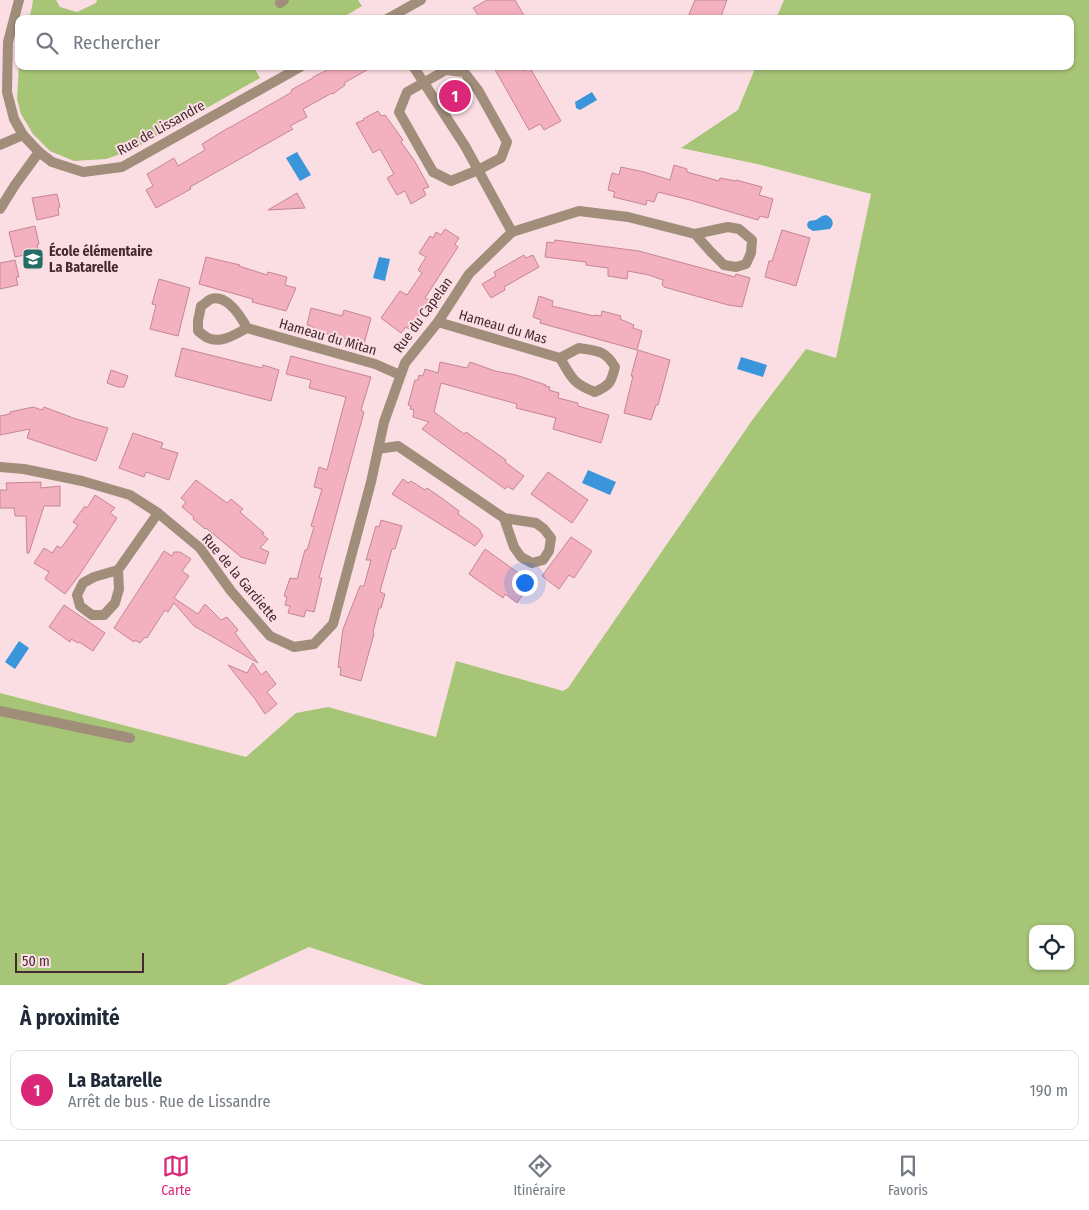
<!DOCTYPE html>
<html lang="fr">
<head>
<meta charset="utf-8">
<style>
	:root { --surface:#fff; --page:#f2f2f3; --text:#1f2937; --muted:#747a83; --line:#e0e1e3; --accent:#db2777 }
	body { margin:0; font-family:"Fira Sans Condensed",sans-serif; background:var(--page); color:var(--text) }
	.controls { position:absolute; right:15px; bottom:15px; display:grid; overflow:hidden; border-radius:10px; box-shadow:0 1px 4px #0004 }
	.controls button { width:45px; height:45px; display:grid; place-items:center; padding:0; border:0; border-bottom:1px solid var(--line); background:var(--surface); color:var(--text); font:25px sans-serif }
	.scale { position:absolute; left:15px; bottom:12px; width:129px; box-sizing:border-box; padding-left:5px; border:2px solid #442a30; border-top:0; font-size:14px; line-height:18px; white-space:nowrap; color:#442a30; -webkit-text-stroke:4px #fbdee3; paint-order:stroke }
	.you { position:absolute; left:524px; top:582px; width:18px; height:18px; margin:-12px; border:4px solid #fff; border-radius:50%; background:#1a73e8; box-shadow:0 0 0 8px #1a73e833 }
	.badge { display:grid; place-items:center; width:32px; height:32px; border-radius:50%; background:var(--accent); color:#fff; font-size:16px; font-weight:700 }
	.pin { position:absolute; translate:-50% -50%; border:2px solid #fff; box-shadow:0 1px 5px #0006 }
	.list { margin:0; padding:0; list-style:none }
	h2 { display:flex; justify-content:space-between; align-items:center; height:65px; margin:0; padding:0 20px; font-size:21px }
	h2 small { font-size:16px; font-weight:400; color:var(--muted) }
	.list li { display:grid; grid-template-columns:32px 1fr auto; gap:15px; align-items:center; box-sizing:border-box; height:80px; margin:0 10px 10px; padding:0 10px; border:1px solid var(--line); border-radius:10px }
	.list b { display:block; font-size:19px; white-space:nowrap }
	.list p { margin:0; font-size:16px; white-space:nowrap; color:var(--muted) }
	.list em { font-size:16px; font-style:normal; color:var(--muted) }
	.icon { flex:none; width:28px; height:28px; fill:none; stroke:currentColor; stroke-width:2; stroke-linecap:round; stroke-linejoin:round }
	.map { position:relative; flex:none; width:1089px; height:985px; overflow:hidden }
	.search { position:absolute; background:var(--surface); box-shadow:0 1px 4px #0004; left:15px; right:15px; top:15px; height:55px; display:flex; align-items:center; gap:12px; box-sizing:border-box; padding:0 18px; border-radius:10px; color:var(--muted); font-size:19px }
	.sheet { height:155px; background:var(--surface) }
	nav { display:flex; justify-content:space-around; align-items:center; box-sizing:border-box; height:70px; border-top:1px solid var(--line); background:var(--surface); font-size:14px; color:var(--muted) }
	nav a { display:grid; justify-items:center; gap:2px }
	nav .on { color:var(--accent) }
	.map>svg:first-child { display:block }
</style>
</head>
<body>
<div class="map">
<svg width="1089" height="985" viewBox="0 0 1089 985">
	<rect width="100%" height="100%" fill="#fbdee3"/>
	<g fill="#a7c576" fill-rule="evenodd">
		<path d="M 33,0 L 56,0 L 60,7 L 77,12 L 96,3 L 97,0 L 358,0 L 362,6 L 340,19 L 29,19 L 32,7 Z"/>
		<path d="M 784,0 L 1089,0 L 1089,985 L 424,985 L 309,947 L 226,985 L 0,985 L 0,693 L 246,757 L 296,713 L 328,707 L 436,737 L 456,661 L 563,691 L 568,688 L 753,419 L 806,349 L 836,358 L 871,194 L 757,164 L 681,148 L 738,110 L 756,66 L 1070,66 L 1070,19 L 776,19 ZM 1033,929 L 1070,929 L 1070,966 L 1033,966 Z"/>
		<path d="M 19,63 L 19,66 L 259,66 L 255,69 L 260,78 L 132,150 L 106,159 L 74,161 L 50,151 L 33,134 L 21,114 L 17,99 Z"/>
	</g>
	<g fill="#3b95da">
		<path d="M 592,92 L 597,100 L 580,110 L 576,108 L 575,102 Z"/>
		<path d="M 297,152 L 311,175 L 300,181 L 286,158 Z"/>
		<path d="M 826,215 C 833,218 835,224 830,229 L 813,231 L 808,228 L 807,224 L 809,221 L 816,220 L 822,216 Z"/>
		<path d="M 379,257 L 390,259 L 385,281 L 373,278 Z"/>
		<path d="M 741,357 L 767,365 L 763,377 L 737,369 Z"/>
		<path d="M 588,470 L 616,482 L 610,495 L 582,483 Z"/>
		<path d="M 19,641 L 29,648 L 15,669 L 5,662 Z"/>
	</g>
	<g fill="#f3b0be" stroke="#c68694">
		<path d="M 487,0 L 515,0 L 526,19 L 481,19 L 473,8 Z"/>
		<path d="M 695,0 L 727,0 L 720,19 L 687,19 Z"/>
		<path d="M 335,66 L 374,66 L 344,83 L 345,85 L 333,94 L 332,93 L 303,109 L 307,117 L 290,126 L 293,129 L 190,187 L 191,189 L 156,208 L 146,190 L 153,186 L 147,174 L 174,158 L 178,166 L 205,150 L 202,144 L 228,128 L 229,128 L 292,92 L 291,90 L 313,78 L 313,77 Z"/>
		<path d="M 493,66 L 521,66 L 524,71 L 530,68 L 561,121 L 544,130 L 540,124 L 529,130 Z"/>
		<path d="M 378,111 L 381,116 L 385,115 L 403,140 L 401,142 L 414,160 L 429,187 L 423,189 L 426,195 L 411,204 L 405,191 L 397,195 L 387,178 L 394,174 L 380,149 L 373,153 L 356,123 L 364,120 L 363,119 Z"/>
		<path d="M 674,165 L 687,169 L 687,172 L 719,181 L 720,178 L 736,181 L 736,180 L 762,187 L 759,195 L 773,199 L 768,218 L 760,216 L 758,220 L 690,200 L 658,192 L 654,202 L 647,200 L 646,205 L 613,197 L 615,192 L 608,190 L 612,173 L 619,175 L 621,167 L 644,172 L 670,180 Z"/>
		<path d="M 297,193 L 305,208 L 268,210 Z"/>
		<path d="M 57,194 L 60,207 L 58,208 L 59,215 L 37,220 L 32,198 Z"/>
		<path d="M 35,226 L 39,244 L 37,245 L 39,252 L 15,257 L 9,232 Z"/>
		<path d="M 445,229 L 459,238 L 455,244 L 458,247 L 425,298 L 429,300 L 409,329 L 406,327 L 401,333 L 381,318 L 400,291 L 407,295 L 422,273 L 418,270 L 426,257 L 419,253 L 430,236 L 433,238 L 436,232 L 441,235 Z"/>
		<path d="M 782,230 L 810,238 L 796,286 L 765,277 L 769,261 L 772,261 Z"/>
		<path d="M 555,240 L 639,251 L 735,277 L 736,274 L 750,278 L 742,307 L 728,305 L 664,287 L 664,286 L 662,285 L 663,280 L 649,275 L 628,271 L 627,279 L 608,276 L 608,268 L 586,265 L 586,262 L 545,257 L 547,242 L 554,243 Z"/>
		<path d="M 524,255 L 526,258 L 533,255 L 539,267 L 504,287 L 505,290 L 491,298 L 482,284 L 496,276 L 494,272 Z"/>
		<path d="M 206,257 L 240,265 L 239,266 L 267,275 L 268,272 L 287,277 L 285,285 L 296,288 L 286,311 L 252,302 L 253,299 L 199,284 Z"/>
		<path d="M 15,260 L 19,277 L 16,277 L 18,285 L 0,289 L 0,263 Z"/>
		<path d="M 159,279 L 190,288 L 178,336 L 150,329 L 156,305 L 152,304 Z"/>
		<path d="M 539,296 L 553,301 L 552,306 L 594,316 L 594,315 L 601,316 L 602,311 L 621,316 L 620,319 L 634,325 L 633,328 L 642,331 L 637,350 L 540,323 L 541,320 L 533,317 Z"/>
		<path d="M 311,308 L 342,316 L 344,310 L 371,318 L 364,344 L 313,330 L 314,327 L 307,325 Z"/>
		<path d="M 182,348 L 262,368 L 263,365 L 279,370 L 271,401 L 175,376 Z"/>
		<path d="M 638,350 L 670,360 L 658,405 L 656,405 L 651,420 L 624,413 L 633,376 L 631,376 Z"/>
		<path d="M 291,356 L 371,377 L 361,410 L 364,412 L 319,578 L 322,578 L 314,612 L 306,610 L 304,617 L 288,613 L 290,606 L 285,605 L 287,597 L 284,596 L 290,578 L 297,579 L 305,550 L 307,550 L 314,527 L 311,526 L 322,489 L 314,487 L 319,467 L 327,470 L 339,423 L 346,397 L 309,388 L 311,380 L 286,374 Z"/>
		<path d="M 440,362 L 467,368 L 470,362 L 495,371 L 516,375 L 546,385 L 545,386 L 550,387 L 549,390 L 559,393 L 558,398 L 578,403 L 578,406 L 609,415 L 601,443 L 553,429 L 556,418 L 516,408 L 517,404 L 441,383 L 434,412 L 464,434 L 466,432 L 506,460 L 505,462 L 524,476 L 513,490 L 507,486 L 505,489 L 422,429 L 429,422 L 413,417 L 414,410 L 410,409 L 411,406 L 408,405 L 415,380 L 418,380 L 419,375 L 423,376 L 425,369 L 438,373 Z"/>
		<path d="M 111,370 L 128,376 L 124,387 L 118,387 L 107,383 Z"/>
		<path d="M 33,407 L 42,410 L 44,407 L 76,419 L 108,428 L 96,461 L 27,438 L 30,429 L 0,435 L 0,416 L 10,414 L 10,412 Z"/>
		<path d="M 133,433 L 163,443 L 161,448 L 178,453 L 169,480 L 146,472 L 144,477 L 119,468 Z"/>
		<path d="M 548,472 L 588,500 L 572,523 L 531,494 Z"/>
		<path d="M 403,479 L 408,483 L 411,481 L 425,490 L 427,488 L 443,499 L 459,511 L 458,514 L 479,529 L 483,536 L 475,546 L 392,494 Z"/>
		<path d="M 196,480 L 227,503 L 231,499 L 243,509 L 240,512 L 264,533 L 262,534 L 268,539 L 260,548 L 269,552 L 265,564 L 241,557 L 206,528 L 205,529 L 193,519 L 194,517 L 182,507 L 186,502 L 181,498 Z"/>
		<path d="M 41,482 L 41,488 L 60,486 L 60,506 L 44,506 L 29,553 L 27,553 L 26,516 L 15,516 L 14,508 L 0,508 L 0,490 L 7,490 L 6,483 Z"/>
		<path d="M 95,495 L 115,508 L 110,513 L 117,518 L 80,574 L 65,594 L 45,579 L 49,572 L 34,563 L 44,548 L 52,553 L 57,546 L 61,548 L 78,525 L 73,522 L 85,506 L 87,508 Z"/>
		<path d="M 381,520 L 402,526 L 395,549 L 392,549 L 382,584 L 380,592 L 385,594 L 381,608 L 379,608 L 373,632 L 374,634 L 361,681 L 340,675 L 341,668 L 338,667 L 343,629 L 360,586 L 364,586 L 371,560 L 366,560 L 376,526 L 379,527 Z"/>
		<path d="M 571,537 L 592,551 L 574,578 L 569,575 L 559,589 L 542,576 Z"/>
		<path d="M 485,549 L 531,582 L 517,603 L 505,594 L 503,598 L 469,574 Z"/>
		<path d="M 164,551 L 172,556 L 174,552 L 180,552 L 191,559 L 182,571 L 189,576 L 174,598 L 198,614 L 205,604 L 221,620 L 227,617 L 238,630 L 235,633 L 258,663 L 194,626 L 174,603 L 168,612 L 165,610 L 147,638 L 145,637 L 140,643 L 135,640 L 134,642 L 114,628 Z"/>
		<path d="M 64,605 L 105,633 L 93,651 L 79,642 L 78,643 L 71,639 L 70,642 L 49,627 Z"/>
		<path d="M 253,663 L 261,675 L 266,671 L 276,684 L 267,692 L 277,704 L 265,714 L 255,699 L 228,665 L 247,673 Z"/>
	</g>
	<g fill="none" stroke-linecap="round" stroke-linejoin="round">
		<g stroke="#a08d7a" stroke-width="10">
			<path d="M 280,3 L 284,0"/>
			<path d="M 446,70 L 464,72 L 478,90 L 507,142 L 501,158 L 478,170 L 451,181 L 433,172 L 399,112 L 407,92 Z"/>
			<path d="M 0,145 L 23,135"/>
			<path d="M 0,209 L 15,185 L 39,152"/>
			<path d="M 0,711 L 130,738"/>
		</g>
		<g stroke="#a08d7a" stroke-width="10">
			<path d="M 19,0 L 8,42 L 7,92 L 14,119 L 23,135 L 39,152 L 52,162 L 83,172 L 122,167 L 302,66"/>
			<path d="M 387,19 L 421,0"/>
			<path d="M 413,66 L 465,146 L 512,232"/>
			<path d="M 438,322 L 560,358 L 579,348 C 597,351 605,350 615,367 C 611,383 610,385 595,392 C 572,383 572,378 560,358"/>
			<path d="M 247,328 C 241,317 227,294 211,299 C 208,300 204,305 201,306 L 198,321 L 198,331 C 201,333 204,336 208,338 C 221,344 236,334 247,328 L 375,364 L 400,375"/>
			<path d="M 378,449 L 398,446 L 504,518 L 536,523 L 544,529 L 551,538 L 549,551 L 543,560 L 532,563 L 521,557 L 514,547 L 504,518"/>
			<path d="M 0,467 L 24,469 L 82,481 L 130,495 L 158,513 L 200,548 L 231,591 L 270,636 L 294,647 L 314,644 L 333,624 L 371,482 L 384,422 L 405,363 L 438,322 L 469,274 L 512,232 L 579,211 L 628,217 L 695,234 L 711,252 L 724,265 L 736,267 L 746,264 L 751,253 L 752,240 L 739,229 L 728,227 L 695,234"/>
			<path d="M 118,570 L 119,589 L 115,603 L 104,615 L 92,615 L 80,606 L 77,595 L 83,583 L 94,577 L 118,570 L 158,513"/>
		</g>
	</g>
	<defs>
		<g id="school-square" transform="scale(1.125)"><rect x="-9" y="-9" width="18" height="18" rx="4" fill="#246d66" stroke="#fbdee3"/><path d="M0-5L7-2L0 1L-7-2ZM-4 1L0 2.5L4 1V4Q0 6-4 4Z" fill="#fff"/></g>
	</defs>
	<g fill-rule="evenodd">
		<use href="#school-square" x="33" y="259"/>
	</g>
	<g text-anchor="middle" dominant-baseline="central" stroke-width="4" stroke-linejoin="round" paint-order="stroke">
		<g font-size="14" fill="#442a30" stroke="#fbdee3">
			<text transform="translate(161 128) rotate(-29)">Rue de Lissandre</text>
			<text transform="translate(423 315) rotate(-54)">Rue du Capelan</text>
			<text transform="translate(503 327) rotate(16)">Hameau du Mas</text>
			<text transform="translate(328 337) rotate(16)">Hameau du Mitan</text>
			<text transform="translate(240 578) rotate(50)">Rue de la Gardiette</text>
		</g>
		<g font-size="14" font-weight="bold" fill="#442a30" stroke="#fbdee3" text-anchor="start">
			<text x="49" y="251">École élémentaire<tspan x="49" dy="16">La Batarelle</tspan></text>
		</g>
	</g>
</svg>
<div class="controls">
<button><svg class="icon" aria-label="locate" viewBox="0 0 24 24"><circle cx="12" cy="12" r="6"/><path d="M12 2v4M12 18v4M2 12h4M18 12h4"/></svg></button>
</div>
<div class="scale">50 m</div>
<div class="you"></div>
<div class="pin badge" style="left:455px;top:96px">1</div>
<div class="search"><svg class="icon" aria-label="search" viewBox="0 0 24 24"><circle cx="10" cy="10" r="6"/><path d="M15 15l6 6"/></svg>Rechercher</div>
</div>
<section class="sheet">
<h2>À proximité<small></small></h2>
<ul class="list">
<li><span class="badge">1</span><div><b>La Batarelle</b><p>Arrêt de bus · Rue de Lissandre</p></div><em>190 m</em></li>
</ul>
</section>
<nav>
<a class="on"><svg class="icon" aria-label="map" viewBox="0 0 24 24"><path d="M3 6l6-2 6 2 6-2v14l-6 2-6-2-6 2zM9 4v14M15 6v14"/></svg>Carte</a>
<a><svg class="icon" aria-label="directions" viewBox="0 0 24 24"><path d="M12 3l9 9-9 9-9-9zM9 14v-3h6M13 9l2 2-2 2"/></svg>Itinéraire</a>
<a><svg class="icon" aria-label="saved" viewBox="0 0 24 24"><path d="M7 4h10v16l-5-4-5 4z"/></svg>Favoris</a>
</nav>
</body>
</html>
